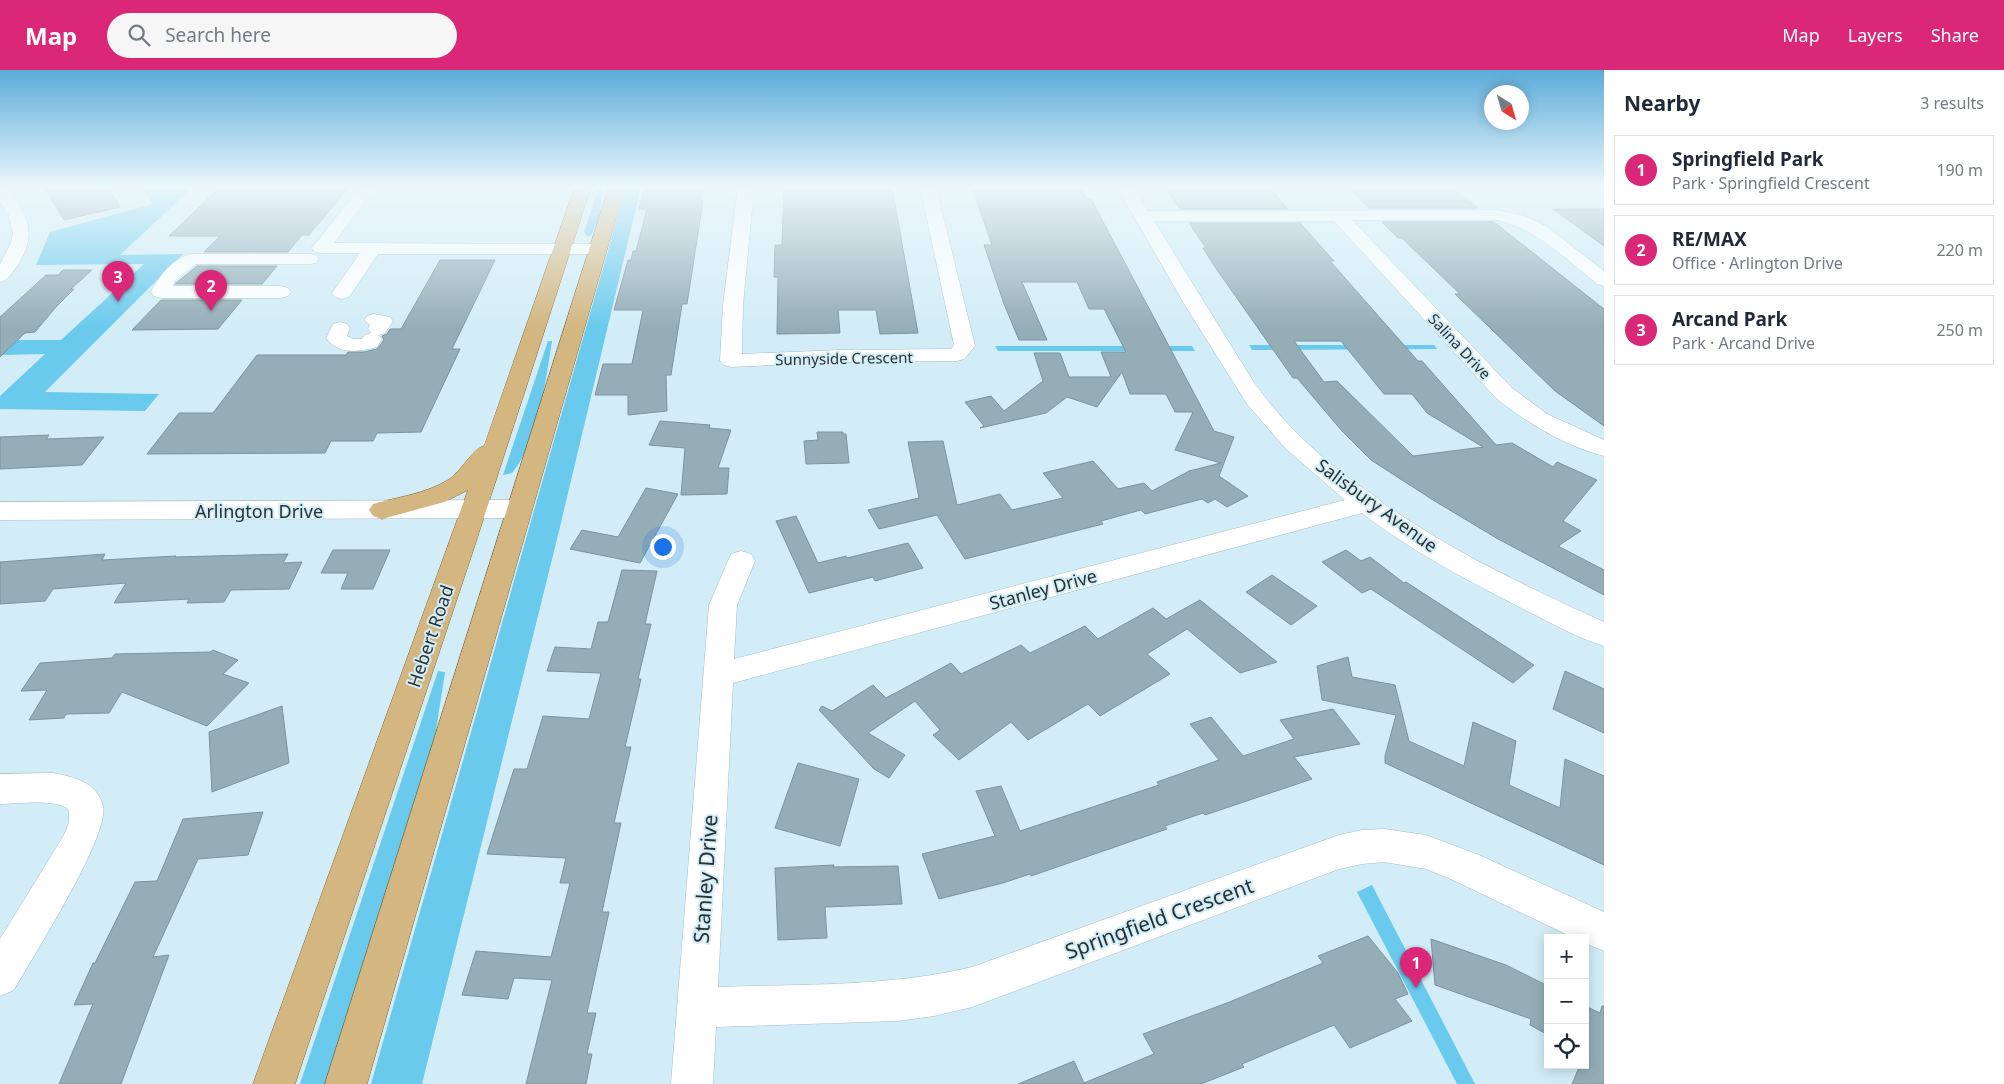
<!DOCTYPE html>
<html lang="en">
<head>
<meta charset="utf-8">
<style>
	:root { --surface:#fff; --page:#f6f6f7; --text:#1f2937; --muted:#747a83; --line:#e0e1e3; --accent:#db2777 }
	body { margin:0; font-family:"Noto Sans",sans-serif; background:var(--page); color:var(--text) }
	.controls { position:absolute; right:15px; bottom:15px; display:grid; overflow:hidden; border-radius:0px; box-shadow:0 2px 12px #0003 }
	.controls button { width:45px; height:45px; display:grid; place-items:center; padding:0; border:0; border-bottom:1px solid var(--line); background:var(--surface); color:var(--text); font:25px sans-serif }
	.compass { position:absolute; left:1484px; top:15px; width:45px; height:45px; border-radius:50%; background:var(--surface); box-shadow:0 2px 12px #0003; rotate:143deg }
	.you { position:absolute; left:662px; top:476px; width:18px; height:18px; margin:-12px; border:4px solid #fff; border-radius:50%; background:#1a73e8; box-shadow:0 0 0 8px #1a73e833 }
	.badge { display:grid; place-items:center; width:32px; height:32px; border-radius:50%; background:var(--accent); color:#fff; font-size:16px; font-weight:700 }
	.pin { position:absolute; translate:-50% -41px; filter:drop-shadow(0 1px 2px #0008) }
	.pin::after { content:''; position:absolute; top:26px; width:18px; height:15px; background:inherit; clip-path:polygon(0 0,100% 0,50% 100%) }
	.list { margin:0; padding:0; list-style:none }
	h2 { display:flex; justify-content:space-between; align-items:center; height:65px; margin:0; padding:0 20px; font-size:21px }
	h2 small { font-size:16px; font-weight:400; color:var(--muted) }
	.list li { display:grid; grid-template-columns:32px 1fr auto; gap:15px; align-items:center; box-sizing:border-box; height:70px; margin:0 10px 10px; padding:0 10px; border:1px solid var(--line); border-radius:0px }
	.list b { display:block; font-size:19px; white-space:nowrap }
	.list p { margin:0; font-size:16px; white-space:nowrap; color:var(--muted) }
	.list em { font-size:16px; font-style:normal; color:var(--muted) }
	.icon { flex:none; width:28px; height:28px; fill:none; stroke:currentColor; stroke-width:2; stroke-linecap:round; stroke-linejoin:round }
	.map { position:relative; flex:none; width:1604px; height:1014px; overflow:hidden }
	header { display:flex; align-items:center; gap:30px; box-sizing:border-box; height:70px; padding:0 25px; background:var(--accent); color:#fff }
	header strong { font-size:24px }
	nav { display:flex; gap:28px; margin-inline-start:auto; font-size:18px }
	.search { width:350px; height:45px; background:var(--page); display:flex; align-items:center; gap:12px; box-sizing:border-box; padding:0 18px; border-radius:28px; color:var(--muted); font-size:19px }
	main { display:flex }
	aside { flex:1; background:var(--surface) }
	.map>svg:first-child { display:block }
</style>
</head>
<body>
<header>
<strong>Map</strong>
<div class="search"><svg class="icon" aria-label="search" viewBox="0 0 24 24"><circle cx="10" cy="10" r="6"/><path d="M15 15l6 6"/></svg>Search here</div>
<nav><a>Map</a><a>Layers</a><a>Share</a></nav>
</header>
<main>
<div class="map">
<svg width="1604" height="1014" viewBox="0 0 1604 1014">
	<rect width="100%" height="100%" fill="#d2edf7"/>
	<g fill="#69caed">
		<path d="M 143,117 L 193,117 L 120,185 L 183,184 L 45,322 L 159,324 L 145,341 L 0,339 L 0,326 L 45,284 L 0,285 L 0,270 L 61,270 L 144,194 L 36,195 L 50,162 L 152,134 Z"/>
		<path d="M 599,117 L 603,117 L 599,149 L 591,165 L 587,166 L 584,162 Z"/>
		<path d="M 626,117 L 641,117 L 559,461 L 422,1014 L 371,1014 Z"/>
		<path d="M 548,271 L 552,271 C 546,309 538,373 512,403 L 503,405 Z"/>
		<path d="M 1249,275 L 1434,275 L 1437,279 L 1252,280 Z"/>
		<path d="M 995,276 L 1192,276 L 1195,281 L 998,281 Z"/>
		<path d="M 438,601 L 445,602 L 435,667 L 430,685 L 327,1014 L 300,1014 Z"/>
		<path d="M 1372,815 L 1475,1014 L 1457,1014 L 1357,822 Z"/>
	</g>
	<g fill="#94adb7" stroke="#7b949e" fill-rule="evenodd">
		<path d="M 44,117 L 108,117 L 120,137 L 64,150 Z"/>
		<path d="M 220,117 L 349,117 L 309,165 L 302,165 L 288,182 L 204,182 L 220,166 L 169,166 Z"/>
		<path d="M 645,117 L 703,117 L 700,131 L 703,131 L 687,234 L 682,234 L 671,305 L 666,305 L 667,341 L 628,345 L 628,325 L 595,325 L 603,294 L 632,294 L 643,240 L 614,240 L 628,190 L 631,190 L 633,181 L 636,181 L 647,139 L 639,139 Z"/>
		<path d="M 845,117 L 892,117 L 918,263 L 880,264 L 876,240 L 838,240 L 840,263 L 777,264 L 778,207 L 774,207 L 775,175 L 782,175 L 784,120 L 845,120 Z"/>
		<path d="M 1036,117 L 1080,117 L 1087,129 L 1091,129 L 1214,361 L 1234,367 L 1219,406 L 1248,426 L 1227,437 L 1215,429 L 1208,433 L 1202,429 L 1145,444 L 1141,440 L 1101,451 L 1103,454 L 965,489 L 937,445 L 879,459 L 868,440 L 919,428 L 908,372 L 943,371 L 957,435 L 1000,424 L 1012,440 L 1063,428 L 1043,403 L 1093,391 L 1118,419 L 1144,413 L 1152,421 L 1189,401 L 1221,393 L 1175,380 L 1193,342 L 1175,342 L 1166,324 L 1130,324 L 1122,302 L 1097,337 L 1067,327 L 1046,343 L 980,358 L 984,356 L 965,332 L 991,326 L 1004,341 L 1043,311 L 1034,283 L 1060,283 L 1069,307 L 1111,307 L 1101,282 L 1126,282 L 1104,239 L 1089,239 L 1077,212 L 1022,212 L 1047,270 L 1019,270 L 1004,234 L 984,175 L 992,175 L 973,120 L 1037,120 Z"/>
		<path d="M 1165,117 L 1269,117 L 1288,139 L 1180,139 Z"/>
		<path d="M 1348,117 L 1453,117 L 1478,138 L 1369,138 Z"/>
		<path d="M 1553,139 L 1604,139 L 1604,176 Z"/>
		<path d="M 1382,152 L 1494,152 L 1604,239 L 1604,356 L 1555,321 L 1455,224 L 1460,224 L 1402,168 L 1398,168 Z"/>
		<path d="M 1189,153 L 1300,153 L 1334,191 L 1330,191 L 1418,291 L 1422,291 L 1496,375 L 1512,373 L 1553,397 L 1557,392 L 1597,410 L 1563,451 L 1581,461 L 1558,476 L 1604,500 L 1604,525 L 1498,469 L 1433,430 L 1371,390 L 1342,361 L 1297,308 L 1293,308 L 1215,197 L 1203,178 L 1206,178 ZM 1294,271 L 1341,271 L 1384,324 L 1412,324 L 1427,343 L 1483,377 L 1413,386 L 1337,311 L 1324,312 Z"/>
		<path d="M 440,190 L 495,190 L 452,279 L 460,279 L 421,362 L 377,363 L 373,371 L 331,371 L 325,383 L 147,384 L 179,343 L 213,343 L 257,285 L 346,285 L 348,282 L 364,282 L 377,279 L 384,270 L 382,266 L 387,264 L 390,259 L 401,259 Z"/>
		<path d="M 197,196 L 277,196 L 262,214 L 175,214 Z"/>
		<path d="M 63,200 L 92,200 L 71,219 L 74,219 L 56,237 L 35,262 L 25,263 L 0,287 L 0,247 L 46,205 L 58,205 Z"/>
		<path d="M 161,230 L 242,230 L 218,259 L 132,260 Z"/>
		<path d="M 660,351 L 710,355 L 709,358 L 731,360 L 718,398 L 729,398 L 727,424 L 681,425 L 685,378 L 649,375 Z"/>
		<path d="M 817,362 L 843,362 L 843,364 L 846,364 L 849,393 L 806,394 L 804,371 L 818,370 Z"/>
		<path d="M 49,365 L 46,369 L 104,367 L 82,395 L 0,399 L 0,367 Z"/>
		<path d="M 646,418 L 678,424 L 640,493 L 570,479 L 582,460 L 618,467 Z"/>
		<path d="M 796,446 L 818,493 L 846,486 L 847,488 L 908,473 L 923,498 L 875,511 L 873,507 L 809,523 L 776,451 Z"/>
		<path d="M 333,480 L 390,480 L 373,519 L 341,519 L 348,503 L 321,503 Z"/>
		<path d="M 1346,480 L 1361,491 L 1370,487 L 1404,513 L 1406,512 L 1534,595 L 1513,613 L 1371,519 L 1362,523 L 1322,492 Z"/>
		<path d="M 105,484 L 102,490 L 176,486 L 175,487 L 288,484 L 283,493 L 302,492 L 289,519 L 231,520 L 224,532 L 187,533 L 189,529 L 114,533 L 126,513 L 53,519 L 45,531 L 0,534 L 0,492 Z"/>
		<path d="M 622,500 L 657,501 L 645,554 L 651,554 L 638,609 L 641,609 L 625,677 L 631,677 L 614,753 L 621,753 L 602,842 L 609,842 L 587,943 L 596,943 L 587,984 L 592,984 L 586,1014 L 526,1014 L 552,910 L 514,908 L 508,929 L 462,925 L 476,881 L 551,887 L 570,813 L 560,813 L 566,788 L 487,784 L 514,699 L 527,699 L 543,646 L 589,649 L 601,603 L 547,601 L 555,577 L 591,579 L 598,552 L 608,552 Z"/>
		<path d="M 1272,505 L 1317,536 L 1291,555 L 1246,522 Z"/>
		<path d="M 1200,530 L 1277,592 L 1240,603 L 1187,559 L 1147,584 L 1170,604 L 1100,646 L 1088,634 L 1028,670 L 1011,652 L 959,690 L 933,665 L 940,660 L 915,631 L 868,663 L 905,685 L 889,708 L 874,699 L 819,640 L 822,636 L 832,641 L 873,615 L 886,628 L 951,593 L 961,604 L 1021,575 L 1030,583 L 1085,556 L 1098,569 L 1153,538 L 1166,549 Z"/>
		<path d="M 213,580 L 238,590 L 223,604 L 249,613 L 207,656 L 122,622 L 109,643 L 66,644 L 64,648 L 29,650 L 47,620 L 21,621 L 40,593 L 112,588 L 115,584 L 210,582 Z"/>
		<path d="M 1348,587 L 1352,607 L 1395,615 L 1409,671 L 1464,696 L 1473,652 L 1516,671 L 1509,715 L 1560,738 L 1565,689 L 1604,706 L 1604,795 L 1385,693 L 1385,686 L 1396,645 L 1322,630 L 1317,596 Z"/>
		<path d="M 1565,601 L 1604,619 L 1604,663 L 1553,639 Z"/>
		<path d="M 282,636 L 289,693 L 212,722 L 209,662 Z"/>
		<path d="M 1333,639 L 1360,674 L 1294,687 L 1312,709 L 1205,745 L 1203,743 L 1165,756 L 1167,759 L 1031,806 L 1030,804 L 1003,813 L 939,829 L 922,784 L 995,766 L 976,721 L 1001,716 L 1020,761 L 1159,715 L 1157,712 L 1219,690 L 1190,654 L 1211,647 L 1243,686 L 1294,669 L 1280,650 Z"/>
		<path d="M 798,693 L 859,709 L 840,776 L 775,758 Z"/>
		<path d="M 263,742 L 248,785 L 198,789 L 153,887 L 169,885 L 121,1014 L 59,1014 L 93,934 L 74,935 L 93,893 L 95,893 L 135,812 L 157,811 L 183,749 Z"/>
		<path d="M 834,795 L 833,797 L 898,796 L 902,834 L 825,837 L 827,868 L 778,870 L 775,798 Z"/>
		<path d="M 1368,866 L 1398,903 L 1408,924 L 1395,929 L 1412,951 L 1350,978 L 1334,955 L 1242,994 L 1244,997 L 1201,1014 L 1018,1014 L 1074,991 L 1084,1013 L 1154,984 L 1143,964 L 1227,933 L 1323,893 L 1318,886 Z"/>
		<path d="M 1431,869 L 1506,895 L 1548,916 L 1548,965 L 1530,955 L 1531,949 L 1435,915 Z"/>
		<path d="M 1585,936 L 1600,943 L 1602,936 L 1604,936 L 1604,1014 L 1572,1014 L 1580,995 L 1585,995 Z"/>
	</g>
	<g fill="none" stroke-linecap="round" stroke-linejoin="round">
		<g stroke="#a5bec8" stroke-width="1">
			<g id="minor">
				<path d="M 0,117 C 8,119 13,125 17,132 C 33,154 32,174 17,196 C 12,203 8,210 0,212 L 0,194 L 11,173 L 13,163 L 8,143 L 0,132 Z"/>
				<path d="M 360,117 L 376,117 L 334,173 L 598,174 L 604,175 L 607,179 L 604,183 L 598,184 L 378,184 L 349,227 L 342,229 L 335,227 L 332,223 L 360,183 L 321,183 L 315,182 L 312,178 Z"/>
				<path d="M 738,117 L 754,117 L 743,235 L 742,284 L 841,280 L 951,279 L 954,275 L 920,117 L 936,117 L 975,276 L 964,289 L 957,291 L 841,292 L 731,297 L 724,295 L 720,291 L 723,235 Z"/>
				<path d="M 1117,117 L 1133,117 L 1148,141 L 1497,140 L 1525,146 L 1546,156 L 1604,201 L 1604,216 L 1597,214 C 1566,189 1537,159 1497,150 L 1352,150 L 1512,318 L 1547,344 L 1604,370 L 1604,386 C 1565,376 1527,353 1496,328 L 1334,151 L 1154,151 L 1253,311 C 1285,357 1329,396 1376,427 C 1379,429 1381,432 1384,434 C 1399,444 1414,454 1429,463 C 1485,497 1544,525 1604,552 L 1604,576 C 1577,568 1552,553 1527,541 C 1471,512 1412,482 1362,443 L 733,613 L 718,917 C 803,914 889,917 972,897 L 1339,765 L 1362,760 L 1384,759 L 1426,765 L 1479,785 L 1604,842 L 1604,881 L 1585,873 L 1585,868 L 1574,868 L 1453,810 L 1426,799 L 1384,792 L 1362,794 L 1339,799 L 972,937 L 934,946 L 897,951 L 716,957 L 713,1014 L 671,1014 L 709,535 L 731,484 L 741,481 L 751,484 L 755,491 L 737,535 L 734,589 L 1345,430 L 1286,379 L 1247,334 L 1186,237 Z"/>
				<path d="M 191,184 L 310,184 L 316,185 L 319,189 L 316,193 L 310,194 L 196,194 L 174,212 L 173,216 L 281,216 L 288,218 L 291,222 L 288,226 L 281,228 L 161,228 L 154,226 L 151,222 C 158,206 174,188 191,184 Z"/>
				<path d="M 374,244 L 390,247 L 393,251 L 385,263 L 379,265 L 382,269 L 377,277 C 360,282 338,285 326,268 L 333,254 L 340,252 L 347,254 L 350,258 L 347,266 L 353,269 L 362,269 L 365,265 L 371,263 L 368,259 L 370,255 L 364,250 L 367,246 Z"/>
				<path d="M 518,430 L 527,433 L 531,439 L 527,445 L 518,448 L 0,450 L 0,432 Z"/>
				<path d="M 53,703 C 74,707 97,712 103,736 C 110,766 32,888 14,920 L 0,926 L 0,869 L 64,765 L 69,752 L 69,740 C 58,728 16,734 0,734 L 0,704 Z"/>
			</g>
		</g>
		<g stroke="#85692f" stroke-width="1">
			<g id="major">
				<path d="M 575,117 L 591,117 L 471,487 L 295,1014 L 253,1014 L 468,420 L 444,432 L 382,449 L 373,446 L 369,440 L 373,434 C 398,427 425,424 448,410 C 461,402 472,379 484,376 Z"/>
				<path d="M 609,117 L 625,117 L 367,1014 L 325,1014 Z"/>
			</g>
		</g>
		<use href="#minor" fill="#fff" fill-rule="evenodd"/>
		<use href="#major" fill="#d4b680" fill-rule="evenodd"/>
	</g>
	<linearGradient id="sky" x2="0" y2="1"><stop stop-color="#5bacda"/><stop offset="0.45" stop-color="#ebf7fb"/><stop offset="1" stop-color="#ebf7fb" stop-opacity="0"/></linearGradient>
	<rect width="1604" height="259" fill="url(#sky)"/>
	<g text-anchor="middle" dominant-baseline="central" stroke-width="4" stroke-linejoin="round" paint-order="stroke">
		<g font-size="15" fill="#283236" stroke="#d2edf7">
			<text transform="translate(1460 276) rotate(47)">Salina Drive</text>
			<text transform="translate(844 288) rotate(-1)">Sunnyside Crescent</text>
		</g>
		<g font-size="18" fill="#283236" stroke="#d2edf7">
			<text transform="translate(1377 435) rotate(36)">Salisbury Avenue</text>
			<text x="259" y="441">Arlington Drive</text>
			<text transform="translate(1043 519) rotate(-15)">Stanley Drive</text>
			<text transform="translate(430 566) rotate(-71)">Hebert Road</text>
		</g>
		<g font-size="21" fill="#283236" stroke="#d2edf7">
			<text transform="translate(705 809) rotate(-86)">Stanley Drive</text>
			<text transform="translate(1159 848) rotate(-20)">Springfield Crescent</text>
		</g>
	</g>
</svg>
<div class="controls">
<button>+</button>
<button>−</button>
<button><svg class="icon" aria-label="locate" viewBox="0 0 24 24"><circle cx="12" cy="12" r="6"/><path d="M12 2v4M12 18v4M2 12h4M18 12h4"/></svg></button>
</div>
<svg class="compass" viewBox="-18 -18 36 36"><path d="M0-13l5 13h-10z" fill="#e53935"/><path d="M0 13l5-13h-10z" fill="#747a83"/></svg>
<div class="you"></div>
<div class="pin badge" style="left:1416px;top:918px">1</div>
<div class="pin badge" style="left:211px;top:241px">2</div>
<div class="pin badge" style="left:118px;top:232px">3</div>
</div>
<aside>
<h2>Nearby<small>3 results</small></h2>
<ul class="list">
<li><span class="badge">1</span><div><b>Springfield Park</b><p>Park · Springfield Crescent</p></div><em>190 m</em></li>
<li><span class="badge">2</span><div><b>RE/MAX</b><p>Office · Arlington Drive</p></div><em>220 m</em></li>
<li><span class="badge">3</span><div><b>Arcand Park</b><p>Park · Arcand Drive</p></div><em>250 m</em></li>
</ul>
</aside>
</main>
</body>
</html>
